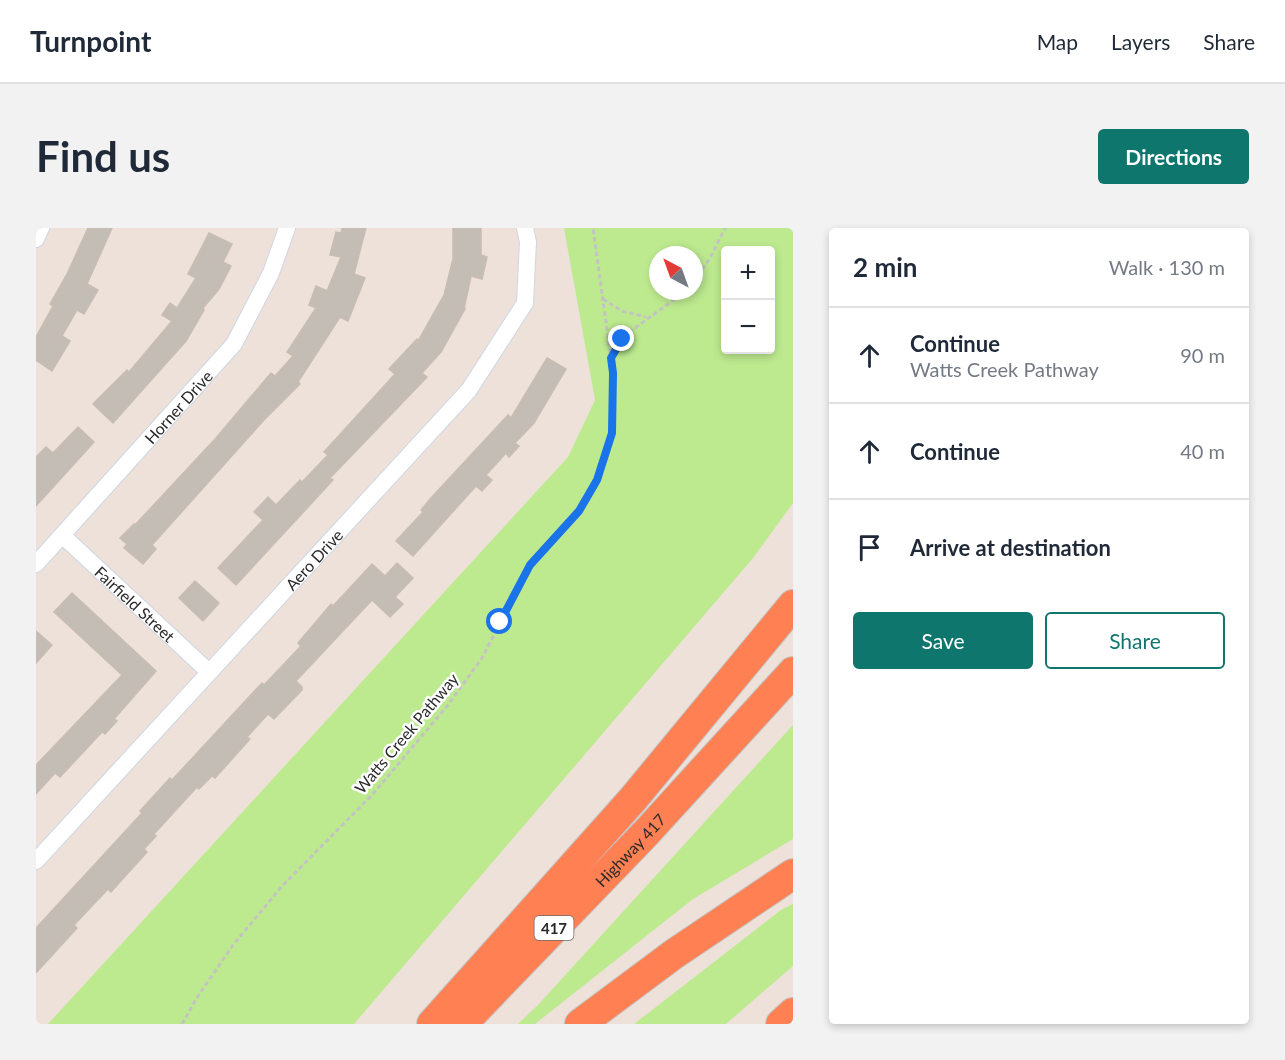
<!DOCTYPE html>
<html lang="en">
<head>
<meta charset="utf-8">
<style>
	:root { --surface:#fff; --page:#f2f2f3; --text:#1f2937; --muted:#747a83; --line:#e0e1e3; --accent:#0f766e }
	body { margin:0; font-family:Lato,sans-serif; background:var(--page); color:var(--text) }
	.controls { position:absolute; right:18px; top:18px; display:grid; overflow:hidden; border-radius:6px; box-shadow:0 3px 9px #0003 }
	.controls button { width:54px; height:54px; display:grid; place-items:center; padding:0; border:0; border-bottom:2px solid var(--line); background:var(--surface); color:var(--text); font:30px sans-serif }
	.compass { position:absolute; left:613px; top:18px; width:54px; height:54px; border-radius:50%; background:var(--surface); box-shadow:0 3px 9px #0003; rotate:319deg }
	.stop { position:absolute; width:18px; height:18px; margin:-14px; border:4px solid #1a73e8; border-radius:50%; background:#fff }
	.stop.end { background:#1a73e8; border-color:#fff; box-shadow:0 2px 6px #0008 }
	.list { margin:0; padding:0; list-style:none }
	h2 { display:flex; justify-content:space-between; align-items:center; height:78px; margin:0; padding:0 24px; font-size:26px }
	h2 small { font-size:20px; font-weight:400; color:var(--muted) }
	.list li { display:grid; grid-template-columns:39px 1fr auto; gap:18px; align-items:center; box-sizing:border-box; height:96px; padding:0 24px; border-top:2px solid var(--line) }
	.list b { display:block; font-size:22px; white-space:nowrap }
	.list p { margin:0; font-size:20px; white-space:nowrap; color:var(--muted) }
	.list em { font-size:20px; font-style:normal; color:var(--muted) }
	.actions { display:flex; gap:12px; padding:18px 24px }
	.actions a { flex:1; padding:14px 0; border:2px solid var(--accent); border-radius:6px; text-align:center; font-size:21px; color:var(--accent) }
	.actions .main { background:var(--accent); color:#fff }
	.icon { flex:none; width:33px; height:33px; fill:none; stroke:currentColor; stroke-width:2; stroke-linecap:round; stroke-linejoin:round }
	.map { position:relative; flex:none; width:757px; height:796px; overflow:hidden; border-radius:6px }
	header { display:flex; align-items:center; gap:36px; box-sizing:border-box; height:84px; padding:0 30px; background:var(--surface); border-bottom:2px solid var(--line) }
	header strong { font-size:28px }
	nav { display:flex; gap:33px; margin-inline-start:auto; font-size:21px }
	.intro { display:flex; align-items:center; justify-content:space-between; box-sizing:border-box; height:144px; padding:0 36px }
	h1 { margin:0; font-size:42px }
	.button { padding:15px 27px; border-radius:6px; background:var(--accent); color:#fff; font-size:21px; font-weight:700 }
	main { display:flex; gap:36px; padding:0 36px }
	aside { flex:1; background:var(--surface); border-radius:6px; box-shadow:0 3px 9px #0003 }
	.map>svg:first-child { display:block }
</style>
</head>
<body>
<header>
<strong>Turnpoint</strong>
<nav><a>Map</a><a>Layers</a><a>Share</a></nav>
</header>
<div class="intro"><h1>Find us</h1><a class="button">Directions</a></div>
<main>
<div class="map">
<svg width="757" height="796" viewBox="0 0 757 796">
	<rect width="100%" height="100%" fill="#ede1d9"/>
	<g fill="#bdea8f" fill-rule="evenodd">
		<path d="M 528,0 L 757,0 L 757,275 L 717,330 L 318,796 L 12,796 L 532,229 L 559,172 ZM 734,22 L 734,122 L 690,122 L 690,22 ZM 622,27 L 658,27 L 658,63 L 622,63 Z"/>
		<path d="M 757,497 L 757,611 L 657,671 L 499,796 L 482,796 L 502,777 Z"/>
		<path d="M 757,676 L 757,738 L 690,796 L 598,796 L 745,682 Z"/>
	</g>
	<g fill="#c4bdb5" stroke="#c8bdb2" stroke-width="1.5">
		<path d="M 52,0 L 76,0 L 51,56 L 62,62 L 48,86 L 41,82 L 26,108 L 34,113 L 16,143 L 0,132 L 0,109 L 17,78 L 14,76 L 31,46 Z"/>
		<path d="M 306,0 L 330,0 L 318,46 L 329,50 L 312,93 L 304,89 L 262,154 L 264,156 L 228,192 L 116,317 L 120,321 L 107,336 L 88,320 L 91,316 L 84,310 L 98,296 L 99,297 L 180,210 L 235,145 L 239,148 L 257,128 L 251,124 L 280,80 L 273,77 L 280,58 L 291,63 L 305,29 L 294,27 L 300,4 L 305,5 Z"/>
		<path d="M 417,0 L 445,0 L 445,27 L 451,29 L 446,51 L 435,48 L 428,81 L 429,81 L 405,124 L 386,145 L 391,149 L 294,250 L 297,252 L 200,357 L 182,340 L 227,292 L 218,284 L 232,269 L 240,277 L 264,252 L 266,254 L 292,227 L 288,224 L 359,146 L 353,141 L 381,111 L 382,113 L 408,67 L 417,31 Z"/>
		<path d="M 173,5 L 196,16 L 187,34 L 195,38 L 183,61 L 167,80 L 168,82 L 150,113 L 77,195 L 57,176 L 91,142 L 93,144 L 136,93 L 126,87 L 134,75 L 141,80 L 160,50 L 152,46 Z"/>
		<path d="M 511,130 L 530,141 L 498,195 L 479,215 L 483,218 L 473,229 L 470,225 L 450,247 L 456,252 L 446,263 L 440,258 L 377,328 L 360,313 L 387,284 L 385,282 L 394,271 L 472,187 L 475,190 Z"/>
		<path d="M 42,199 L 58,214 L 0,278 L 0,229 L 10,219 L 17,225 Z"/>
		<path d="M 361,335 L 377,350 L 359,369 L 367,376 L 354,389 L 336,372 L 260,453 L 266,459 L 266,462 L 238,491 L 232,486 L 211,509 L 214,511 L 179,550 L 176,548 L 163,561 L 161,559 L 118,606 L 120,608 L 108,621 L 111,624 L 75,664 L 72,661 L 38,697 L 41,700 L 0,745 L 0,700 L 106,585 L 104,583 L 134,550 L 136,552 L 226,455 L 228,457 L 265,418 L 262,415 L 295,376 L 297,378 L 336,336 L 349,348 Z"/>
		<path d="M 159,353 L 183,375 L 167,393 L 143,370 Z"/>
		<path d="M 36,365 L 120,443 L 78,491 L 81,493 L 69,506 L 66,504 L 24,549 L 19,545 L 0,566 L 0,537 L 86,447 L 18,384 Z"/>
		<path d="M 0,403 L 16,417 L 0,435 Z"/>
	</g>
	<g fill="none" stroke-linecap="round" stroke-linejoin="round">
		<g stroke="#ced6e4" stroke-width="18">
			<g id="street">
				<path d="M 0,11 L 5,0"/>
				<path id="s1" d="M 27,308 L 173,444"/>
				<path id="s2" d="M 0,336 L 198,116 L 235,45 L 251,0"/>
				<path id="s3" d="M 0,633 L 433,162 L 489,75 L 492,14 L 489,0"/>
			</g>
		</g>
		<g stroke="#c3c3c3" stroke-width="32">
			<g id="highway">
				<path d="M 396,796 L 597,571 L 757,377"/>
				<path id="s4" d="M 426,796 L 610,605 L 757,444"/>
				<path d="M 544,796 L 638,726 L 757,646"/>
				<path d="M 745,796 L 757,785"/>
			</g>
		</g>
		<g stroke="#c3c3c3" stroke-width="3" stroke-dasharray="4.5 3" stroke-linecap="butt">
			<path d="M 658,54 L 674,30 L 689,0"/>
			<path d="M 567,71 L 586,83 L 610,89"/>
			<path d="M 576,129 L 592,105 L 650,63"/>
			<path d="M 146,796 L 162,768 L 197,717 L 247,657 L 336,567 L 412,477 L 446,430 L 494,337 L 543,283 L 555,263 L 576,205 L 577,145 L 557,0"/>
		</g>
		<use href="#street" stroke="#fff" stroke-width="16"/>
		<use href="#highway" stroke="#ff8052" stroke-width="30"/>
	</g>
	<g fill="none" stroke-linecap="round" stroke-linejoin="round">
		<path stroke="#1a73e8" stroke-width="8" d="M 464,394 L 494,337 L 543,283 L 561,252 L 576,205 L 577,145 L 575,130 L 586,111"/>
	</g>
	<g text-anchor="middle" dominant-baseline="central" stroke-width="5" stroke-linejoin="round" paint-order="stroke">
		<rect fill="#fff" stroke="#696969" stroke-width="1.5" x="498.5" y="688" width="39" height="24" rx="4.5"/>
		<g font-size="15" font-weight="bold" fill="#292929">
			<text x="518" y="700">417</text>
		</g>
		<g font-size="16" fill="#292929" stroke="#fff">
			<text stroke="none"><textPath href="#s2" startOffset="212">Horner Drive</textPath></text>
			<text stroke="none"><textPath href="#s3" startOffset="410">Aero Drive</textPath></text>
			<text stroke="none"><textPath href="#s1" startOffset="99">Fairfield Street</textPath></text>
			<text transform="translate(370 505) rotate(-50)">Watts Creek Pathway</text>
			<text stroke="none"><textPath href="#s4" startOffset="242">Highway 417</textPath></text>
		</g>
	</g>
</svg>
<div class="controls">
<button>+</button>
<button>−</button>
</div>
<svg class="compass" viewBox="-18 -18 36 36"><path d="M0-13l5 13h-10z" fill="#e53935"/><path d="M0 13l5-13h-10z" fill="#747a83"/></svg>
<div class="stop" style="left:464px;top:394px"></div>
<div class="stop end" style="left:586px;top:111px"></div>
</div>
<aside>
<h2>2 min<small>Walk · 130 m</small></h2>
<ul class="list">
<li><svg class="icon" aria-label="ahead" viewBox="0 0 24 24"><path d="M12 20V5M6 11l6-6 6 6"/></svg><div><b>Continue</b><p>Watts Creek Pathway</p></div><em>90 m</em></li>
<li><svg class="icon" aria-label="ahead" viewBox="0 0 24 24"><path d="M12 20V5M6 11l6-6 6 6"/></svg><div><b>Continue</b></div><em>40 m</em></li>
<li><svg class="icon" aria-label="arrive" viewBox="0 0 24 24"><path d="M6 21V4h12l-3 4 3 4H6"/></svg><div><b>Arrive at destination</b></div></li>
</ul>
<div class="actions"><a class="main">Save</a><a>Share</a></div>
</aside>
</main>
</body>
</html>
